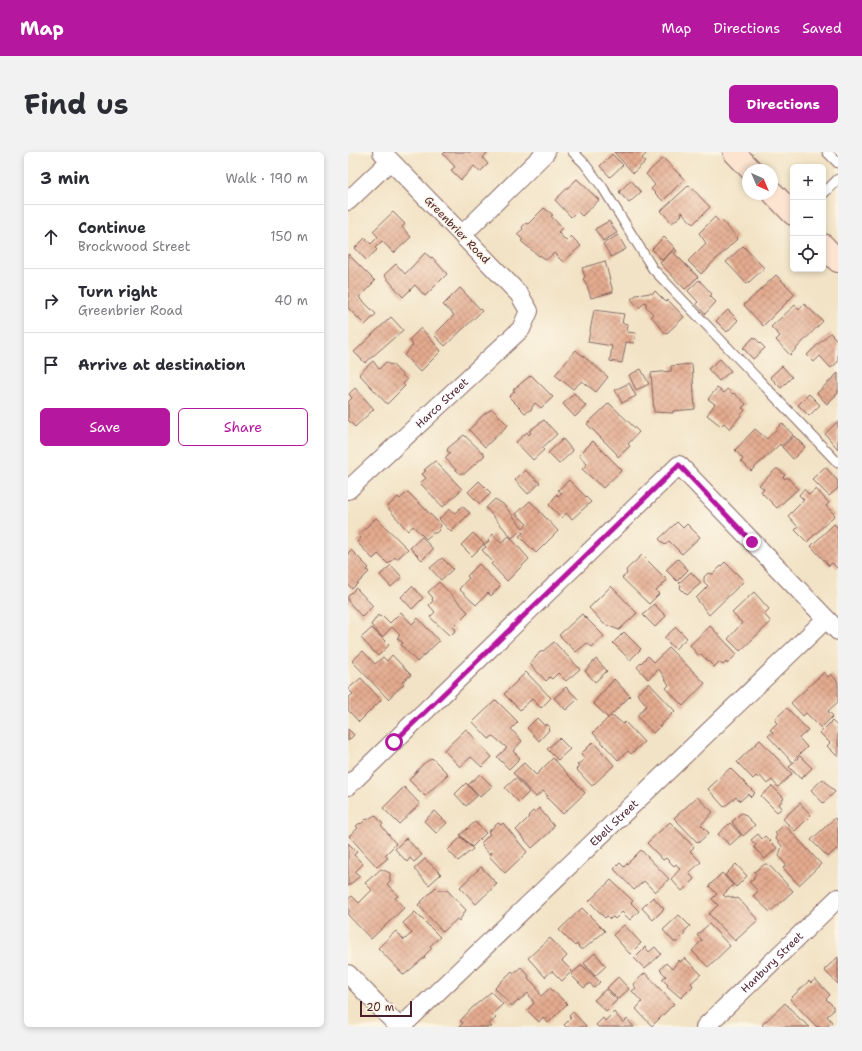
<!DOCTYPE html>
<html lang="en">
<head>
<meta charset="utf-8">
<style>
	:root { --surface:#fff; --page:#f2f2f3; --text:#2b2b33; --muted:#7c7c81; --line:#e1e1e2; --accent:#b5179e }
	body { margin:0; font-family:"Shantell Sans",sans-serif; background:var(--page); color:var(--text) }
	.controls { position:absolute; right:12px; top:12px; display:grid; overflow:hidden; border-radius:6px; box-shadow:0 2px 6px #0003 }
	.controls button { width:36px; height:36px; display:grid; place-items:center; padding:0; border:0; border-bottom:1px solid var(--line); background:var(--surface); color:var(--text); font:20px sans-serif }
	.compass { position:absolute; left:394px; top:12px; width:36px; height:36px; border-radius:50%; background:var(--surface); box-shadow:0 2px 6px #0003; rotate:136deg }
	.scale { position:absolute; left:12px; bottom:10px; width:52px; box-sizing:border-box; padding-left:4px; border:2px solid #4a1f2b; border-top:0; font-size:11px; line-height:14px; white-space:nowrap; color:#4a1f2b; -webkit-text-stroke:3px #fcf5e5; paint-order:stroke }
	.stop { position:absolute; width:12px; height:12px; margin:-9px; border:3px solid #b5179e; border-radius:50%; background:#fff }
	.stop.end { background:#b5179e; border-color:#fff; box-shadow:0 1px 4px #0008 }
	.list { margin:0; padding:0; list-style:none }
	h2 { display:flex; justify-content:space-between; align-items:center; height:52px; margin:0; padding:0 16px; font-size:17px }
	h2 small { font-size:13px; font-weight:400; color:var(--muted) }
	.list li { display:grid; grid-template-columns:26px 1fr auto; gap:12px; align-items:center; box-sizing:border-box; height:64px; padding:0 16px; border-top:1px solid var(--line) }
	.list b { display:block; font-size:15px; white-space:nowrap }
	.list p { margin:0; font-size:13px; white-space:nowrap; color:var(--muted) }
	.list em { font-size:13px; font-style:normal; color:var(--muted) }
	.actions { display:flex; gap:8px; padding:12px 16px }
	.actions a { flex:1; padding:9px 0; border:1px solid var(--accent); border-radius:6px; text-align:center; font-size:14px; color:var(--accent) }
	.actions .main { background:var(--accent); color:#fff }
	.icon { flex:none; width:22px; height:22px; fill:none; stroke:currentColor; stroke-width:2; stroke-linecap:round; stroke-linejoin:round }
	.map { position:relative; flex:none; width:490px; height:875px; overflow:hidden; border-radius:6px }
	header { display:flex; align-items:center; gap:24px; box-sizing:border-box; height:56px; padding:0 20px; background:var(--accent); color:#fff }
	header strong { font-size:19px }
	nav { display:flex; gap:22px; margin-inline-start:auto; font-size:14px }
	.intro { display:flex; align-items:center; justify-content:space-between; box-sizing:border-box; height:96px; padding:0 24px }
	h1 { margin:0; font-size:28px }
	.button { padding:10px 18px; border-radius:6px; background:var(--accent); color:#fff; font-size:14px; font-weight:700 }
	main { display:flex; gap:24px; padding:0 24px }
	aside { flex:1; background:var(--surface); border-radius:6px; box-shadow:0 2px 6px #0003 }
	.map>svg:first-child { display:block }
</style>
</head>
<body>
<header>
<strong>Map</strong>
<nav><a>Map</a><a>Directions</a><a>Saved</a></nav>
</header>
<div class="intro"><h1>Find us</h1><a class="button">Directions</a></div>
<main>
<aside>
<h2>3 min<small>Walk · 190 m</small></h2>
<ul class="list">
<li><svg class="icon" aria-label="ahead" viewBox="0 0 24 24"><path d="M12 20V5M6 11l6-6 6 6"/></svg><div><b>Continue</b><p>Brockwood Street</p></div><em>150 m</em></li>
<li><svg class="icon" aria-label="right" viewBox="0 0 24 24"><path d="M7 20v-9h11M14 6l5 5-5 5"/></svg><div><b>Turn right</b><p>Greenbrier Road</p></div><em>40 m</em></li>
<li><svg class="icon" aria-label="arrive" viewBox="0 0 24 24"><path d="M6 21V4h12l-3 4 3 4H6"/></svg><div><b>Arrive at destination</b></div></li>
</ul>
<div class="actions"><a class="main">Save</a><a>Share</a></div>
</aside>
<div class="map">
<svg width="490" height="875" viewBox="0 0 490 875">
	<defs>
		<pattern id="building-cross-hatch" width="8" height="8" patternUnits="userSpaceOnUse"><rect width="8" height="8" fill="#e4ac90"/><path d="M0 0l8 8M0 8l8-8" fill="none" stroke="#bb8b76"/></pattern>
	</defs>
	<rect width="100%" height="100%" fill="#fcf5e5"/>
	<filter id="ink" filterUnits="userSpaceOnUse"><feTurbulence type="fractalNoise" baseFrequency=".025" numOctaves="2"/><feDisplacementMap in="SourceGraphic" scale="8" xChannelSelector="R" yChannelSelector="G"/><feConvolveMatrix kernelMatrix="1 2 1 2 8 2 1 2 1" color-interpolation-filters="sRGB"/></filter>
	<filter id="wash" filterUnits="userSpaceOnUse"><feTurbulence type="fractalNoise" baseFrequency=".012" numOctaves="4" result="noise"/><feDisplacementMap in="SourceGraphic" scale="16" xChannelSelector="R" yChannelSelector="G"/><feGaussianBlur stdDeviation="0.9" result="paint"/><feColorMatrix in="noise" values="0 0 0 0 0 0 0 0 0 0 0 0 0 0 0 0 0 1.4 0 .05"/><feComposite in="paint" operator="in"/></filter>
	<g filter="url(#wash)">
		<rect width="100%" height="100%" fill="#f2e3c6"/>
		<g id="blocks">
			<g fill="url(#building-cross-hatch)">
				<path d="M 97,0 L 140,0 L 135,6 L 140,12 L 132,20 L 126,14 L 113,28 L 103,18 L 107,15 L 95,2 Z"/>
				<path d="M 266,0 L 300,0 L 294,6 L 297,10 L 285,21 Z"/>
				<path d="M 264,2 L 275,13 L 262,25 L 252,14 Z"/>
				<path d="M 315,6 L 336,27 L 315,49 L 303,37 L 307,33 L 298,22 Z"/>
				<path d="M 229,27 L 251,48 L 234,64 L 229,59 L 223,65 L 207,48 Z"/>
				<path d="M 283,28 L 293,40 L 281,51 L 271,40 Z"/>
				<path d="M 341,33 L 362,55 L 345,72 L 334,60 L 333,62 L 334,63 L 324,71 L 313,59 Z"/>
				<path d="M 196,56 L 205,63 L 203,64 L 214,76 L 210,80 L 218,89 L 223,84 L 233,94 L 215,110 L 206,101 L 198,108 L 192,103 L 191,104 L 173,89 L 175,88 L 169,82 L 175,77 L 174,75 L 178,71 L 180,72 Z"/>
				<path d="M 45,60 L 57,72 L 54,75 L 63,85 L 46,101 L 34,89 L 27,96 L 29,98 L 18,108 L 7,96 L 17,86 L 23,92 L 30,85 L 25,79 Z"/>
				<path d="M 367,65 L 371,70 L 373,68 L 390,86 L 353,122 L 340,109 L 358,91 L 351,81 Z"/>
				<path d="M 261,69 L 269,81 L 255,89 L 247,77 Z"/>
				<path d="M 270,83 L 278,97 L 263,105 L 255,92 Z"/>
				<path d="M 316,85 L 327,96 L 314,108 L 304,97 Z"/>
				<path d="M 395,94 L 416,116 L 399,132 L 378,110 Z"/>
				<path d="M 327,97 L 329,99 L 326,101 L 350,125 L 337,137 L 312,111 Z"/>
				<path d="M 77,101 L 83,106 L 84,105 L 99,122 L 77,144 L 67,133 L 55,145 L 36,123 L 48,112 L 57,122 Z"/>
				<path d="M 0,102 L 27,129 L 11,145 L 28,162 L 17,173 L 0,156 Z"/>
				<path d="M 257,109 L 265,140 L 243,146 L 239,133 L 235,127 L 237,125 L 234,116 Z"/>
				<path d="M 428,123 L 447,142 L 415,174 L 396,153 Z"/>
				<path d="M 351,128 L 364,142 L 362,144 L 368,150 L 357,162 L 348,152 L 350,150 L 340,139 Z"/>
				<path d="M 112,136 L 134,159 L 97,194 L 86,183 L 106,163 L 95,153 Z"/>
				<path d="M 307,139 L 318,150 L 320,148 L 336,165 L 318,182 L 303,164 L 305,162 L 297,153 L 299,152 L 297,150 L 291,156 L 283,147 L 288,143 L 303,141 L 304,142 Z"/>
				<path d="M 456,152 L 475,169 L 442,203 L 428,188 L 432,184 L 423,175 L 447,153 L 451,158 Z"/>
				<path d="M 246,158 L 276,162 L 274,171 L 280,172 L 279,180 L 288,181 L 286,191 L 278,190 L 274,211 L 262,209 L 264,194 L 240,190 Z"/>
				<path d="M 380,158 L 390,168 L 379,180 L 368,169 Z"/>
				<path d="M 43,165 L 55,178 L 17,211 L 6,200 Z"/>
				<path d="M 73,176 L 93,199 L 72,220 L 56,203 L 65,193 L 61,188 Z"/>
				<path d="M 482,181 L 490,189 L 490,210 L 483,216 L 472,204 L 466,210 L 459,203 Z"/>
				<path d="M 406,185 L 417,196 L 405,207 L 395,196 Z"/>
				<path d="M 228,198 L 260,225 L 248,240 L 234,229 L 225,237 L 207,223 Z"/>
				<path d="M 372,207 L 383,219 L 371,229 L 360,217 Z"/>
				<path d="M 25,209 L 31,217 L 38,210 L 42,213 L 44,212 L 59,228 L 55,232 L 57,234 L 39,252 L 11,222 Z"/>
				<path d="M 344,212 L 347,257 L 325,259 L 325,261 L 306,260 L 303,221 L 323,219 L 323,214 Z"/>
				<path d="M 434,214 L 444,225 L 433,236 L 422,225 Z"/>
				<path d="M 293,217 L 301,232 L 288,238 L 281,223 Z"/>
				<path d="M 490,221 L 490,241 L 479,252 L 469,241 Z"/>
				<path d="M 183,223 L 205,245 L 193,256 L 187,251 L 184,255 L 184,257 L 177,261 L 161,245 L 167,239 L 165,238 Z"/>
				<path d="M 281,231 L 288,244 L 274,251 L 267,238 Z"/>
				<path d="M 7,236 L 26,257 L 7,275 L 0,268 L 0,250 L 4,246 L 1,242 Z"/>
				<path d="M 369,236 L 376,241 L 379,237 L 385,242 L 386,241 L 398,252 L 394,256 L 397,258 L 382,277 L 376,271 L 373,274 L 359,263 L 367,252 L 360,247 Z"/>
				<path d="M 226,241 L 238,254 L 227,265 L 215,252 Z"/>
				<path d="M 461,242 L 472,253 L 461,264 L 450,253 Z"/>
				<path d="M 261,251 L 291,280 L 280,292 L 282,294 L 270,305 L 268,301 L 239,272 Z"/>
				<path d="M 144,257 L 160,273 L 137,295 L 121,278 L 136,262 Z"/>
				<path d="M 196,268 L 209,282 L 194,296 L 196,298 L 185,308 L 168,290 L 179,280 L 181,283 L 183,281 L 181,279 Z"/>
				<path d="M 490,269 L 490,297 L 477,282 Z"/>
				<path d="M 434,271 L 445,283 L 433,294 L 432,292 L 403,319 L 393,309 L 395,307 L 387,298 L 407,277 L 419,287 Z"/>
				<path d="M 116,283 L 137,303 L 116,322 L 114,321 L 112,322 L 97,306 L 102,301 L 99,299 L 100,296 Z"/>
				<path d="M 446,284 L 457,295 L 445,307 L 434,295 Z"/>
				<path d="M 215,287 L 225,299 L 211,312 L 200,301 Z"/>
				<path d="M 245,289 L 274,318 L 255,336 L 234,317 L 239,312 L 231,303 Z"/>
				<path d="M 87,309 L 114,337 L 95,355 L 72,331 L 78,326 L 74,322 L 78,319 L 76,318 Z"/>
				<path d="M 477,315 L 490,329 L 490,336 L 481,344 L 464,327 Z"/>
				<path d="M 428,317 L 430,317 L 437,323 L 435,325 L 437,327 L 439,325 L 450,337 L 429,356 L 414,341 L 413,339 L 416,337 L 411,333 Z"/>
				<path d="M 177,318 L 192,331 L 180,342 L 167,328 Z"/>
				<path d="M 221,328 L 243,350 L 224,367 L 218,361 L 214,366 L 201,353 L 209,342 L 210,344 L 214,341 L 210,338 Z"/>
				<path d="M 131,329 L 143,341 L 132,352 L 120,340 Z"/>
				<path d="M 456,337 L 461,343 L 468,337 L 481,351 L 478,354 L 487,363 L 459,390 L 447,378 L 450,375 L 440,364 L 456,348 L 451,343 Z"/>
				<path d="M 60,340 L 93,373 L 91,378 L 88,381 L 85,381 L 78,387 L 65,374 L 60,379 L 39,355 L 50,345 L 52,347 Z"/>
				<path d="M 147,347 L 155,352 L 175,376 L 179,372 L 168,362 L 182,349 L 210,379 L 188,401 L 171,384 L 175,381 L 173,378 L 164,386 L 138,356 Z"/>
				<path d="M 114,354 L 122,361 L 103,380 L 91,367 L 102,357 L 107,361 Z"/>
				<path d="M 28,366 L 60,397 L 49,407 L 47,405 L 40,412 L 30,402 L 25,407 L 9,390 L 13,386 L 10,383 Z"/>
				<path d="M 329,370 L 335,376 L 339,372 L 352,385 L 334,402 L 321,389 L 317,393 L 311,387 Z"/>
				<path d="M 486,372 L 490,376 L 490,417 L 484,411 L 481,414 L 463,394 Z"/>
				<path d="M 125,381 L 136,392 L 124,404 L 113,393 Z"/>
				<path d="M 145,382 L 153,391 L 161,384 L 181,407 L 159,429 L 143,412 L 145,410 L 134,398 L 138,395 L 136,393 L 141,389 L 140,388 Z"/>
				<path d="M 74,385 L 85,397 L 74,408 L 62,396 Z"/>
				<path d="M 3,398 L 21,416 L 19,418 L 21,420 L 4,437 L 0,432 L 0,401 Z"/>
				<path d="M 294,403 L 319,428 L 308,439 L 311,442 L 301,452 L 274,426 L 279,422 L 278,418 Z"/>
				<path d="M 94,406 L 105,417 L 93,428 L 82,416 Z"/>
				<path d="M 330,407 L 340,418 L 329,429 L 318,418 Z"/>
				<path d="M 377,410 L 396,429 L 361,463 L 348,446 L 360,434 L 356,430 L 356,425 L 360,421 L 365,422 Z"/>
				<path d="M 131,412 L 152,434 L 143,444 L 140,441 L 128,453 L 111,437 L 121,426 L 119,424 Z"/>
				<path d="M 43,413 L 54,425 L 43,435 L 32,423 Z"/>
				<path d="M 343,420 L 353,431 L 339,443 L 332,436 L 333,433 L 331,431 Z"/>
				<path d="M 91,430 L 120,460 L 105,475 L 108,478 L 102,484 L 82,465 L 87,460 L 81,453 L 85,449 L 84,447 L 85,446 L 80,440 Z"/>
				<path d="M 64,434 L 75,446 L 64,457 L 53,445 Z"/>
				<path d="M 263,434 L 289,461 L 271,478 L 256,472 L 241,456 Z"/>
				<path d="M 8,436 L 25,454 L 14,465 L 0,449 L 0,444 Z"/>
				<path d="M 406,440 L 421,457 L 416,462 L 423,470 L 392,499 L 380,487 L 394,471 L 384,461 Z"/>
				<path d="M 306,452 L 318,464 L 307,475 L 295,463 Z"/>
				<path d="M 53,460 L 64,472 L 70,466 L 91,489 L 69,510 L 53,493 L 55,491 L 49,486 L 52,483 L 44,475 L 34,485 L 23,473 L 30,463 L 32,465 L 34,463 L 42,471 Z"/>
				<path d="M 234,462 L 256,484 L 244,495 L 239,491 L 228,500 L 211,483 Z"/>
				<path d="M 362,474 L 389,502 L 379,512 L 378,510 L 375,513 L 371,510 L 366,515 L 353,502 L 350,503 L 342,493 Z"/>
				<path d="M 328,475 L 339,486 L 327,497 L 316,486 Z"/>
				<path d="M 24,476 L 41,493 L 30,504 L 13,486 Z"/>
				<path d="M 276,480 L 293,497 L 282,508 L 265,491 Z"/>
				<path d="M 206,490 L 232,517 L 218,529 L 210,521 L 204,527 L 202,525 L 198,529 L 182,512 L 192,500 L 194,500 Z"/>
				<path d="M 321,496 L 357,531 L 335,554 L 318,536 L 321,533 L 311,517 L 300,527 L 289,515 L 300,504 L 306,510 Z"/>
				<path d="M 15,499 L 27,512 L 35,505 L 39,509 L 44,503 L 63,523 L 54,530 L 56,532 L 40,547 L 4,509 Z"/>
				<path d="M 248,507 L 259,519 L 247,530 L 237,519 Z"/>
				<path d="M 178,520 L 203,546 L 193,556 L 184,547 L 172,558 L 156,542 Z"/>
				<path d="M 476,520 L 480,525 L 483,522 L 490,530 L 490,550 L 480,559 L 485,564 L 473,576 L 458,561 L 455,564 L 443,551 Z"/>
				<path d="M 13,526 L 33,548 L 11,570 L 0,558 L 0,546 L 5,542 L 0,537 Z"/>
				<path d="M 266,527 L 282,544 L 260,566 L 245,551 Z"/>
				<path d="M 301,531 L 327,559 L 305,581 L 289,564 L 299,553 L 289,542 Z"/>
				<path d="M 218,535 L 230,547 L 218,558 L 206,546 Z"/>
				<path d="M 148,548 L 170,570 L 163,577 L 174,589 L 165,599 L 172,606 L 161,617 L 149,605 L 159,596 L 145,584 L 141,587 L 125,570 Z"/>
				<path d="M 439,556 L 460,578 L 451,586 L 459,595 L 444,610 L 420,584 L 425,580 L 422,578 L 429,571 L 427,569 L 429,565 Z"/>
				<path d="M 262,564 L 268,566 L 275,572 L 277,570 L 296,590 L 283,602 L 280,599 L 270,608 L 245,581 Z"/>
				<path d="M 189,566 L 197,574 L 199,572 L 202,575 L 200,577 L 201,578 L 191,589 L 179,576 Z"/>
				<path d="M 484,569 L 490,575 L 490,605 L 479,594 L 482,591 L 472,581 Z"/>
				<path d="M 0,577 L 6,583 L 0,589 Z"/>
				<path d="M 118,577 L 144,605 L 134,615 L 123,605 L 112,615 L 96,598 Z"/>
				<path d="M 211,586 L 222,597 L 210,608 L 199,597 Z"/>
				<path d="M 412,588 L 444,622 L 430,635 L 424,628 L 419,632 L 412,624 L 410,626 L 408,624 L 405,627 L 389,610 Z"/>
				<path d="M 245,590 L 266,613 L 244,634 L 228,617 L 231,615 L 229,613 L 237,607 L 233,602 Z"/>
				<path d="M 452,604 L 464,616 L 453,627 L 441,615 Z"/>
				<path d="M 84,606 L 100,622 L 77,644 L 61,628 L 75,612 Z"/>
				<path d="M 205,606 L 237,641 L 215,662 L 198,645 L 200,644 L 195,639 L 188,645 L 165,621 L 176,611 L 188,623 Z"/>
				<path d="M 382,616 L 407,641 L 403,645 L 400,642 L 392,649 L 388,645 L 376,655 L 360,637 Z"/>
				<path d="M 132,622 L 144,634 L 132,645 L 120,633 Z"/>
				<path d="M 168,626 L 181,640 L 171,650 L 157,636 Z"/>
				<path d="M 475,627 L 487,640 L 475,651 L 463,638 Z"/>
				<path d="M 118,631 L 129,644 L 118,654 L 107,642 Z"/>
				<path d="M 424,634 L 436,646 L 431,652 L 434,656 L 429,660 L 413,644 Z"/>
				<path d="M 56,635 L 72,652 L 51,672 L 35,656 Z"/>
				<path d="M 349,645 L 365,660 L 353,673 L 361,681 L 350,691 L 326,666 Z"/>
				<path d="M 452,651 L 463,663 L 447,679 L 435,667 Z"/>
				<path d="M 191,656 L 206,674 L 201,681 L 184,696 L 168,678 L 181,665 L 180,664 L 185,659 L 187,660 Z"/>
				<path d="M 87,659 L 99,671 L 88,681 L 76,669 Z"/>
				<path d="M 393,661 L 396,662 L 407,673 L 395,684 L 384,670 Z"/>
				<path d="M 27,663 L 35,672 L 33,673 L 48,692 L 37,703 L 40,706 L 29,715 L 1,684 L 10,676 L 8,674 L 12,671 L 13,672 L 18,667 L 19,668 Z"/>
				<path d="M 487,666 L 490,670 L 490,695 L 480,705 L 463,688 Z"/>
				<path d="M 127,670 L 138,681 L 124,695 L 112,683 Z"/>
				<path d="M 322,670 L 346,695 L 342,699 L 353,710 L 341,721 L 346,727 L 334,739 L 323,727 L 332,717 L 328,712 L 326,714 L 318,706 L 315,708 L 299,691 Z"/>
				<path d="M 150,671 L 153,673 L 155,671 L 179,700 L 157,721 L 141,704 L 144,702 L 142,700 L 141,702 L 134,694 L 135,693 L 133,691 L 142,682 L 140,680 Z"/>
				<path d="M 382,671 L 393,683 L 382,693 L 370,682 Z"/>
				<path d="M 435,674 L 437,676 L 439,675 L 473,712 L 451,733 L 435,716 L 438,713 L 431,704 L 434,694 L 427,686 L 429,683 L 427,681 Z"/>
				<path d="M 410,682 L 414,687 L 417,684 L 429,696 L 417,707 L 406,695 L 408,693 L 403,688 Z"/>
				<path d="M 113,685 L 125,697 L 110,709 L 100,698 Z"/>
				<path d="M 58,686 L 74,703 L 66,710 L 62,706 L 59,710 L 47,697 Z"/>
				<path d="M 0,691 L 9,700 L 6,703 L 15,712 L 7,720 L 12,724 L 0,734 Z"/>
				<path d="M 293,698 L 321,727 L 307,740 L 296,729 L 286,738 L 266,717 L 272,711 L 276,715 Z"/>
				<path d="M 77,707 L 93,722 L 81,733 L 66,717 Z"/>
				<path d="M 388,712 L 399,724 L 388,735 L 377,723 Z"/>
				<path d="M 417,712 L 420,712 L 445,739 L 422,760 L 405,744 L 410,739 L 401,730 L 406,726 L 405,725 L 408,722 L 406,720 Z"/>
				<path d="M 133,715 L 149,732 L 128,752 L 112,735 Z"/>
				<path d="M 33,717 L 42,721 L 42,729 L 39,732 L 50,744 L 47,746 L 56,756 L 23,787 L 0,763 L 1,760 L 0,747 L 4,744 L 11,751 L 24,738 L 17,731 Z"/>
				<path d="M 374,721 L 385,733 L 375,743 L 378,745 L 380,744 L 388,747 L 390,746 L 410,768 L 387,789 L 361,762 L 370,753 L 364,747 L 369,742 L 361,734 Z"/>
				<path d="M 263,728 L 285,749 L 283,751 L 291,759 L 282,768 L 274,760 L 267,767 L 265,765 L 262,767 L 259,764 L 257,766 L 241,749 Z"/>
				<path d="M 88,735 L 91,738 L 99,738 L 118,758 L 111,769 L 109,767 L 95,780 L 70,753 Z"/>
				<path d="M 305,745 L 316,757 L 305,768 L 294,756 Z"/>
				<path d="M 234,756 L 257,779 L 236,797 L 232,797 L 229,792 L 227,794 L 211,778 Z"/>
				<path d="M 67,760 L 92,785 L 82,794 L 84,796 L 76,804 L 77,805 L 56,823 L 30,796 L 48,779 L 56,788 L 64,781 L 55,771 Z"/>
				<path d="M 331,763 L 342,774 L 336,780 L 337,782 L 329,790 L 326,790 L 315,778 Z"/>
				<path d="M 361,772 L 382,794 L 360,815 L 344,799 L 354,788 L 349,783 Z"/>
				<path d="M 276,773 L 293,791 L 282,802 L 265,783 Z"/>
				<path d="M 202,786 L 219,804 L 214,809 L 224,819 L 214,829 L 204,819 L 197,825 L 180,806 Z"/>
				<path d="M 297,795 L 301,800 L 307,795 L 313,802 L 297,817 L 286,806 Z"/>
				<path d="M 247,801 L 258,814 L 247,824 L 236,811 Z"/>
				<path d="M 490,805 L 490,832 L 476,818 Z"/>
				<path d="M 337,806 L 353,822 L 343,831 L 345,834 L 333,846 L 319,834 L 320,833 L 314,827 L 318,824 L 312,818 L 318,811 L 324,817 L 331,808 L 332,810 Z"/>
				<path d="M 234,813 L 252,830 L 246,836 L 242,831 L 236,836 L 224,824 L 224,821 Z"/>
				<path d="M 173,815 L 181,824 L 180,826 L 188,834 L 193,844 L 202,836 L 219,852 L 200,871 L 195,865 L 191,870 L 179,858 L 186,851 L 180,841 L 164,854 L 147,836 L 164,819 L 166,821 Z"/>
				<path d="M 297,821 L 326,852 L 304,874 L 288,857 L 294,850 L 284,839 L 288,836 L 285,832 Z"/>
				<path d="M 270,825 L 281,837 L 270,847 L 259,836 Z"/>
				<path d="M 467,827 L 482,843 L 478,847 L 485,854 L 485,859 L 479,864 L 484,870 L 478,875 L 469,875 L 442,847 L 461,829 L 463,831 Z"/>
				<path d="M 258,837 L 269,848 L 258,859 L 246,848 Z"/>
				<path d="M 143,840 L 155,852 L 144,862 L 148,866 L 141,872 L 144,875 L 111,875 L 115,871 L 112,869 L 124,856 Z"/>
				<path d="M 437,851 L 451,866 L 462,875 L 416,875 L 414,873 Z"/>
				<path d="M 225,860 L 238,874 L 237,875 L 218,875 L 216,873 L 223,866 L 221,864 Z"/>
				<path d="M 266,860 L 275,871 L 279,867 L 286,875 L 250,875 L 248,873 L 255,866 L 257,869 Z"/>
			</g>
		</g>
	</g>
	<g filter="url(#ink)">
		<use href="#blocks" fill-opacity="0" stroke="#856461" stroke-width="1"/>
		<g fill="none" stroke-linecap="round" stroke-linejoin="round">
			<g stroke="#856461" stroke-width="11">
				<g id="lane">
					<path d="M 225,0 L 236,11 L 255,36 L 305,117 L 490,311"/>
					<path d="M 479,0 L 490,11"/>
					<path d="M 475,42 L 490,27"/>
				</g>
			</g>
			<g stroke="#856461" stroke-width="20">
				<g id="street">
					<path d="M 0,49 L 42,9"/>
					<path d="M 114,83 L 198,0"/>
					<path id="s1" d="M 0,338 L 173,177 L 181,159 L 171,142 L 34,0"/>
					<path d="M 0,634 L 331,313 L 490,479"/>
					<path d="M 0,822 L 51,875"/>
					<path id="s2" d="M 53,875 L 478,467"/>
					<path id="s3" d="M 357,875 L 490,746"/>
				</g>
			</g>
			<g stroke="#856461" stroke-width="24">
				<g id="secondary">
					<path d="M 386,0 L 403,18"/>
					<path d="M 424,40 L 445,62"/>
					<path d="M 475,93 L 490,109"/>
				</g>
			</g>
			<use href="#lane" stroke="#fff" stroke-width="9"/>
			<use href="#street" stroke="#fff" stroke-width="18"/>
			<use href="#secondary" stroke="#fde4d1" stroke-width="22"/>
		</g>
	</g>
	<g fill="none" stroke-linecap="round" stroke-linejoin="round" filter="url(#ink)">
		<path stroke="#b5179e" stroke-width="5" d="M 46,590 L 331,313 L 404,390"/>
	</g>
	<g text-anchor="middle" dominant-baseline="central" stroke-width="3" stroke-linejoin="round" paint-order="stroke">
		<g font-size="11" fill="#4a1f2b" stroke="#fcf5e5">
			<text transform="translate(109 78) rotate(46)">Greenbrier Road</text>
			<text stroke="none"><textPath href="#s1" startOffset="128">Harco Street</textPath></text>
			<text stroke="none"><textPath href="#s2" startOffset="295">Ebell Street</textPath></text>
			<text stroke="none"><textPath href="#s3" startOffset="93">Hanbury Street</textPath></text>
		</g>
	</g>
</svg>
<div class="controls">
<button>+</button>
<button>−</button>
<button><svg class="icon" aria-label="locate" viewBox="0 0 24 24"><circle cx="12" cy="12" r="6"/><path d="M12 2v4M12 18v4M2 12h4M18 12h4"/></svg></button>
</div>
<svg class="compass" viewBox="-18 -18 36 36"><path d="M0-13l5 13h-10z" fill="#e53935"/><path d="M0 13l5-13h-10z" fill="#7c7c81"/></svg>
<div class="scale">20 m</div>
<div class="stop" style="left:46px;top:590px"></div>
<div class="stop end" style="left:404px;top:390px"></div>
</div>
</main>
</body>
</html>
